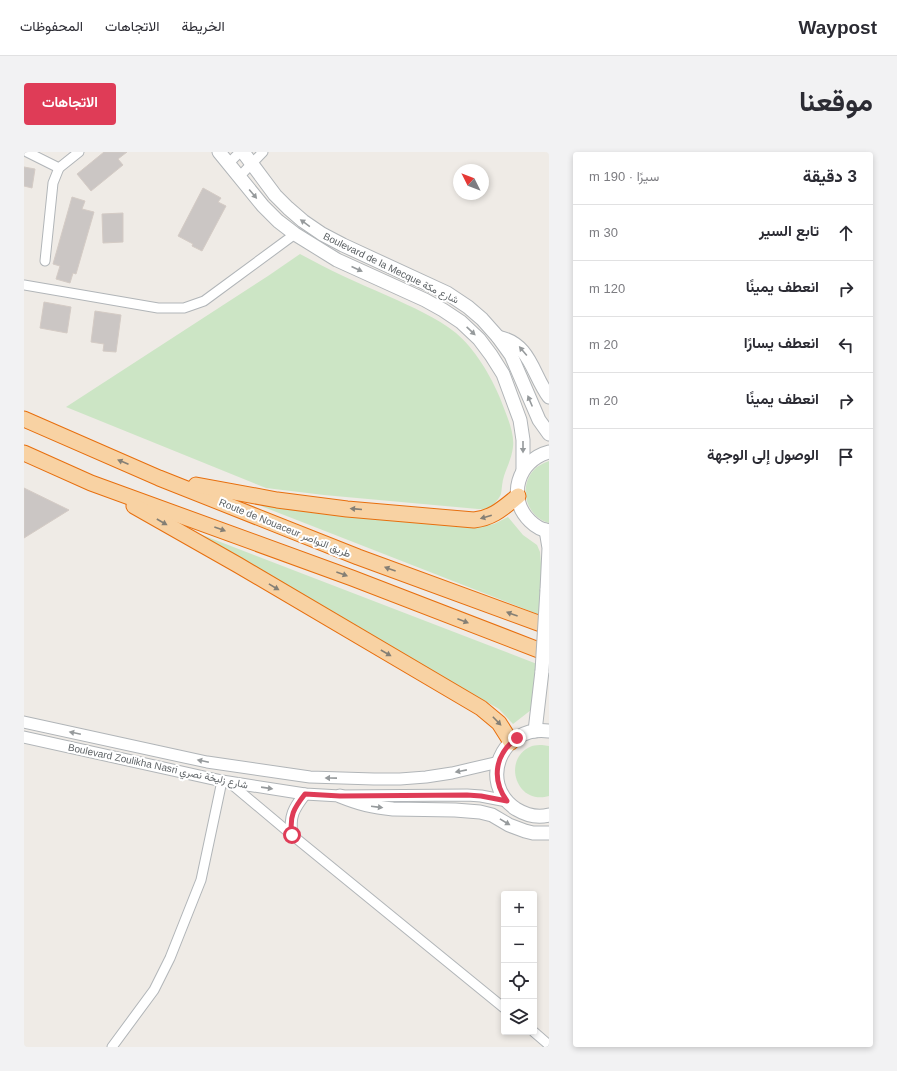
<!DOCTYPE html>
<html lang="ar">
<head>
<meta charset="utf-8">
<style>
	:root { --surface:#fff; --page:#f2f2f3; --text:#2b2b33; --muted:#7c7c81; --line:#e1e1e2; --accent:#df3c57 }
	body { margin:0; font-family:Helvetica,Vazirmatn,sans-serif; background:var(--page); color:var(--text); direction:rtl }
	.controls { position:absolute; right:12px; bottom:12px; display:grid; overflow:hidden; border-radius:4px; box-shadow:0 2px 6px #0003 }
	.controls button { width:36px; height:36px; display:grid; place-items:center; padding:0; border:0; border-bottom:1px solid var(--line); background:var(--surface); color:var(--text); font:20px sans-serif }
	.compass { position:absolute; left:429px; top:12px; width:36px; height:36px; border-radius:50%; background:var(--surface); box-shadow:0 2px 6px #0003; rotate:312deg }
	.stop { position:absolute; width:12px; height:12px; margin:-9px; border:3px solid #df3c57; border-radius:50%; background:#fff }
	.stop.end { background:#df3c57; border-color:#fff; box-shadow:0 1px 4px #0008 }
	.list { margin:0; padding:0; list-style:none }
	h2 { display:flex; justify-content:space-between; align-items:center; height:52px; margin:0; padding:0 16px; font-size:17px }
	h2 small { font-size:13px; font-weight:400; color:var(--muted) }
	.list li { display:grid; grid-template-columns:26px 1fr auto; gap:12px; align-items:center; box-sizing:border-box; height:56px; padding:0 16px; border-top:1px solid var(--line) }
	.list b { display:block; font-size:15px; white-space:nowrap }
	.list em { font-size:13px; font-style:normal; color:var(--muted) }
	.icon { flex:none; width:22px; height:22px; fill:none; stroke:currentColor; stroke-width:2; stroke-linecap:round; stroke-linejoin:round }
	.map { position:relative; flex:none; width:525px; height:895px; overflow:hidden; direction:ltr; border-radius:4px }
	header { display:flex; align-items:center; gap:24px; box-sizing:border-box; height:56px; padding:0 20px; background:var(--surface); border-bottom:1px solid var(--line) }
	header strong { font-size:19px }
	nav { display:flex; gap:22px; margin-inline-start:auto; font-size:14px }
	.intro { display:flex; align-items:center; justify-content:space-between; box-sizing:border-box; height:96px; padding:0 24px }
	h1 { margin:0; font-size:28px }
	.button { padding:10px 18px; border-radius:4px; background:var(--accent); color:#fff; font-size:14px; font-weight:700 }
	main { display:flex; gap:24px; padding:0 24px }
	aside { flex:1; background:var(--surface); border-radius:4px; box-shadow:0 2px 6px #0003 }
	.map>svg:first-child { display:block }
</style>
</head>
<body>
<header>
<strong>Waypost</strong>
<nav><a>الخريطة</a><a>الاتجاهات</a><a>المحفوظات</a></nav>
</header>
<div class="intro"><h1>موقعنا</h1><a class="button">الاتجاهات</a></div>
<main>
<aside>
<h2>3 دقيقة<small>سيرًا · 190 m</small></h2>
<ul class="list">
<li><svg class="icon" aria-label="ahead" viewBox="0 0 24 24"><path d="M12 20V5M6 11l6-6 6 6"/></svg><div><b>تابع السير</b></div><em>30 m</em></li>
<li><svg class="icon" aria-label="right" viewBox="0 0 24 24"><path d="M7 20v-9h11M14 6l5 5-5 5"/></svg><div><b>انعطف يمينًا</b></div><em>120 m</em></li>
<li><svg class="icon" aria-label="left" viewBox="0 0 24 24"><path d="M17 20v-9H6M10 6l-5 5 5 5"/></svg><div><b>انعطف يسارًا</b></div><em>20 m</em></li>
<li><svg class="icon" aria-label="right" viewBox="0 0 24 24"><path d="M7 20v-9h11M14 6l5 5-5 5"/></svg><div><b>انعطف يمينًا</b></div><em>20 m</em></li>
<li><svg class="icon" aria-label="arrive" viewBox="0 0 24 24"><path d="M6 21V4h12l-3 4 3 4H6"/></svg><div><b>الوصول إلى الوجهة</b></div></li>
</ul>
</aside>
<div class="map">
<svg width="525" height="895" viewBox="0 0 525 895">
	<rect width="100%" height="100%" fill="#efebe6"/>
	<g fill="#cce5c5">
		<path d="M 276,102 C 305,118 334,131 364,144 C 388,155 412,165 432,181 C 451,197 467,224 476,246 C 481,260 491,280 489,295 C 488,305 483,315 480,324 C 478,330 478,336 477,342 C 475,347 468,355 463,357 C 460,358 456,357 454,357 L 300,343 L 242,336 L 42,255 L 244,124 Z"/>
		<path d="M 525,309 L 525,371 C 503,365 494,337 509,319 C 513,314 519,311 525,309 Z"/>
		<path d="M 236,352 L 450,375 L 470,372 L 484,365 L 499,383 L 513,393 L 516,400 L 518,424 L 516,463 L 237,354 Z"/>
		<path d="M 168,379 L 513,512 L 507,558 L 489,572 L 475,557 L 449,542 Z"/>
		<path d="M 518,593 L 525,594 L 525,644 C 492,654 477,606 508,594 C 511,593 515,593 518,593 Z"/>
	</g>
	<g fill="#cbc6c4" stroke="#d4cbc5">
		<path d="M 80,0 L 103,0 L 94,7 L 99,13 L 67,39 L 53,22 Z"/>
		<path d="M 0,15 L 11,17 L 8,36 L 0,34 Z"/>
		<path d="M 179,36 L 197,46 L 194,50 L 202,54 L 178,99 L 168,94 L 169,92 L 154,84 Z"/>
		<path d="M 48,45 L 61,49 L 58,57 L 70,60 L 52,122 L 49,121 L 46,131 L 32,127 L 36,114 L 29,112 Z"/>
		<path d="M 99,61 L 99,90 L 79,91 L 78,62 Z"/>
		<path d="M 20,150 L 47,155 L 43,181 L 16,176 Z"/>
		<path d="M 71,159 L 97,163 L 92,200 L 79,199 L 80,192 L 67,190 Z"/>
		<path d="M 0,336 L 45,358 L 0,386 Z"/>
	</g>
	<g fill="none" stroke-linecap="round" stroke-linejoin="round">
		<g stroke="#b1b5b8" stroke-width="11">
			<g id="minor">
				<path d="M 3,0 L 35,16"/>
				<path d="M 204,12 L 216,0"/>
				<path d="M 215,25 L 239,0"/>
				<path d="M 21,109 L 29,31 L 35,16 L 55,0"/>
				<path d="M 0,133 L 134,156 L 160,156 L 180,149 L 271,82"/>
				<path d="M 206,631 L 268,683 L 480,856"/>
				<path d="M 510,880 L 525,893"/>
				<path d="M 88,895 L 130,838 L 146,806 L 177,728 L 198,629"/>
			</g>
		</g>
		<g stroke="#b1b5b8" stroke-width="13">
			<g id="tertiary">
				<path d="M 0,570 L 183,610 L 286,625 L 350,627 L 376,627 L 402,625 L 428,621 L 475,610"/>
				<path d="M 0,585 L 198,629 L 281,642 L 316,644 L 443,643 L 457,644 L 483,649"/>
				<path d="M 268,683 C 265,664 270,656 281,642"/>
			</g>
		</g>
		<g stroke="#b1b5b8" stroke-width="15">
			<g id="secondary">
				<path d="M 195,0 L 239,54 L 254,69 L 271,82 L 313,108 L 401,148 L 419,158 L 437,170 L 455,187 L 467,203 L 479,222 L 496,268 L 499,288 L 499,318"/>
				<path d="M 219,0 L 251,43 L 264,56 L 279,69 L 298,82 L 319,93 L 423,141 L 444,155 L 458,167 L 474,185 L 487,203 L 515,268 L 525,282"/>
				<path d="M 474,185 C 507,192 508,222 525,245"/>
				<path d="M 525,300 C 494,308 482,346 506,369 C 511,374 518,378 525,379"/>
				<path d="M 522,378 L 525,396 L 523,438"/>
				<path d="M 511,579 L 518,519"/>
				<path d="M 525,579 C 478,572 453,631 492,657 C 502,663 514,666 525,663"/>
				<path d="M 316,644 C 336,652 348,655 369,657 L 431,658 L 456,660 L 468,663 L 485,673 L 501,679 L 509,681 L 525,681"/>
			</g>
		</g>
		<g stroke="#e76f0e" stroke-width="17">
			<g id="trunk">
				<path d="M 0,267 L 135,326 L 334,405 L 525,475"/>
				<path d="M 0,301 L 67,331 L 328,426 L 525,502"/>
				<path d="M 172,333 L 253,348 L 323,357 L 450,368 C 469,366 479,356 494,344"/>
				<path d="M 110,354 L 214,413 L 457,556 L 475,571 L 487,590"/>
			</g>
		</g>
		<use href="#minor" stroke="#fff" stroke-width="9"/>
		<use href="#tertiary" stroke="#fff" stroke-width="11"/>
		<use href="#secondary" stroke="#fff" stroke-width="13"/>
		<use href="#trunk" stroke="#f8d2a3" stroke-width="15"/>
		<g stroke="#b1b5b8" stroke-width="15" stroke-linecap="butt">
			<path id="secondary-bridge" d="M 518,519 L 523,438"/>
		</g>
		<use href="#secondary-bridge" stroke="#fff" stroke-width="13"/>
	</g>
	<defs><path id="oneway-solid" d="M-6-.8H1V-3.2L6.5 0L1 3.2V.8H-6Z"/></defs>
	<g fill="#969a9c">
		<use href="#oneway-solid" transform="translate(229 42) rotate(50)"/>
		<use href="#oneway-solid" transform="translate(281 71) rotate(-144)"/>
		<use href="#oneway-solid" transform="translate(333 117) rotate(24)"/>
		<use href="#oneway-solid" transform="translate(447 179) rotate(43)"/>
		<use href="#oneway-solid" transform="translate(499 199) rotate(-130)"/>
		<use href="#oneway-solid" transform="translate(506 249) rotate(-113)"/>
		<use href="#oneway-solid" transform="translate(499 295) rotate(90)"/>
		<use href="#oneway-solid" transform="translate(51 581) rotate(-168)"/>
		<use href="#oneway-solid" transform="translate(179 609) rotate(-168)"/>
		<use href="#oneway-solid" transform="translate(437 619) rotate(169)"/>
		<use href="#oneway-solid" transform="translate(307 626) rotate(-179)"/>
		<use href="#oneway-solid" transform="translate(243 636) rotate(8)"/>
		<use href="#oneway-solid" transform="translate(353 655) rotate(7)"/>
		<use href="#oneway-solid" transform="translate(481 670) rotate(31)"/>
	</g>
	<g fill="#847f75">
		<use href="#oneway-solid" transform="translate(99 310) rotate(-157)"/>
		<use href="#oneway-solid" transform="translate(332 357) rotate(-175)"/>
		<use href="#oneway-solid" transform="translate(462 365) rotate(164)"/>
		<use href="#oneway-solid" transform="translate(138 370) rotate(30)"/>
		<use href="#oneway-solid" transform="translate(196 377) rotate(20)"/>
		<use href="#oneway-solid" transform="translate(366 417) rotate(-160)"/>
		<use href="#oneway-solid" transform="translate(318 422) rotate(20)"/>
		<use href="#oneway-solid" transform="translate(250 435) rotate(31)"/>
		<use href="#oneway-solid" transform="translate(488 462) rotate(-160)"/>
		<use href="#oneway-solid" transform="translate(439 469) rotate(21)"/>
		<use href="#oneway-solid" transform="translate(362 501) rotate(30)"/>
		<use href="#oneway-solid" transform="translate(473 569) rotate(46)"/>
	</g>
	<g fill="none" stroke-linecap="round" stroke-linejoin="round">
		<path stroke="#df3c57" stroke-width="5" d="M 268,683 C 265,664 270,656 281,642 L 316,644 L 443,643 L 457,644 L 483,649 C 467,627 471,602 493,586"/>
	</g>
	<g text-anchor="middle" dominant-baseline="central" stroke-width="4" stroke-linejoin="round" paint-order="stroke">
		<g font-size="10" fill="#5e6366" stroke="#fff">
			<text transform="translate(367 116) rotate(26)">Boulevard de la Mecque شارع مكة</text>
			<text transform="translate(261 376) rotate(22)">Route de Nouaceur طريق النواصر</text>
			<text transform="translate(134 614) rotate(12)">Boulevard Zoulikha Nasri شارع زليخة نصري</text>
		</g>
	</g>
</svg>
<div class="controls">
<button>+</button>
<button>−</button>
<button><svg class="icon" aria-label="locate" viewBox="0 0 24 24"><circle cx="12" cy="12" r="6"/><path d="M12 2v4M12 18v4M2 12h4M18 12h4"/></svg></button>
<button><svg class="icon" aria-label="layers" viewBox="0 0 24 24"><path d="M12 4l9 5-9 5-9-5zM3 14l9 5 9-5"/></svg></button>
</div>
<svg class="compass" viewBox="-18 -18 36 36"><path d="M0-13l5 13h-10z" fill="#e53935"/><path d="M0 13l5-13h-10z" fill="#7c7c81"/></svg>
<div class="stop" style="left:268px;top:683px"></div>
<div class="stop end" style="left:493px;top:586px"></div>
</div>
</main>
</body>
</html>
